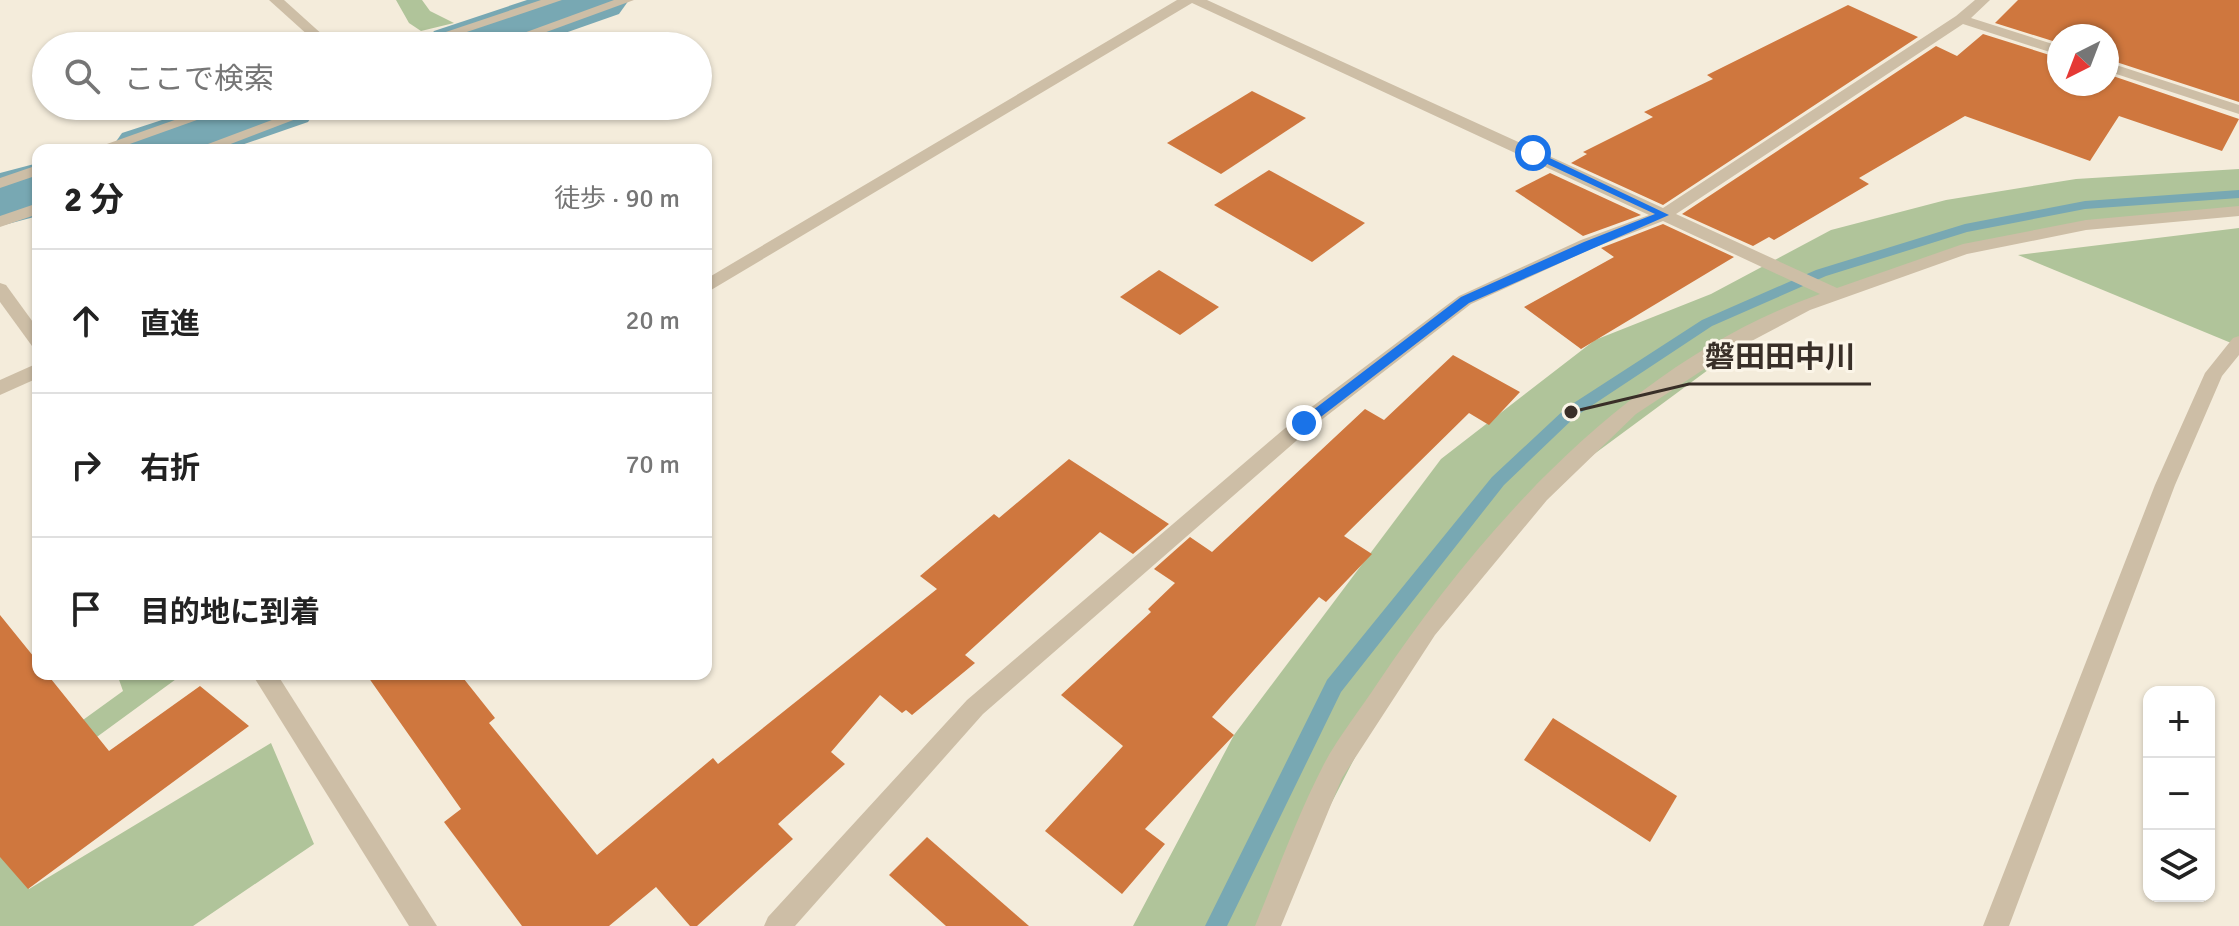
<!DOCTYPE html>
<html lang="ja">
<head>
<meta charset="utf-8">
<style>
	:root { --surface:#fff; --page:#f2f2f2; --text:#222; --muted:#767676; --line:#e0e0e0 }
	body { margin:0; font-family:Signika,"Noto Sans JP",sans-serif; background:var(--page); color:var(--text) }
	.controls { position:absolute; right:24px; bottom:24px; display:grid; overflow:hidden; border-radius:16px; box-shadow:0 2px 6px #0004 }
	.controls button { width:72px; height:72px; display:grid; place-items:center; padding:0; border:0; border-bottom:2px solid var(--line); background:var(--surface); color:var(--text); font:40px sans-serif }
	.compass { position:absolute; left:2047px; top:24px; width:72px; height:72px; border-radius:50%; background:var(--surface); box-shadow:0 2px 6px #0004; rotate:222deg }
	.stop { position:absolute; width:24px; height:24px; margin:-18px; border:6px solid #1a73e8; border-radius:50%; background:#fff }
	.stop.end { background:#1a73e8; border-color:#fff; box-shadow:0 2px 8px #0008 }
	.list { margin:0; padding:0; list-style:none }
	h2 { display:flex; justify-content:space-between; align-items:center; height:104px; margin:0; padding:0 32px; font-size:34px }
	h2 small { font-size:26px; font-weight:400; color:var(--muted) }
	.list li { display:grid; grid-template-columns:52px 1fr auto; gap:24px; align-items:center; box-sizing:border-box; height:144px; padding:0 32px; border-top:2px solid var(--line) }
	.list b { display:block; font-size:30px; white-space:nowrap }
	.list em { font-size:26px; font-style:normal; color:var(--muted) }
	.icon { flex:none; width:44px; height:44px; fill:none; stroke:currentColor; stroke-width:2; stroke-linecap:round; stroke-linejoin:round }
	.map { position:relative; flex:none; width:2239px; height:926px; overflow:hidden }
	.search { position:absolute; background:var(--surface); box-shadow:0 2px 6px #0004; left:32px; top:32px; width:680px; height:88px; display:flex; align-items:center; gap:20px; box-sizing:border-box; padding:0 28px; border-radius:44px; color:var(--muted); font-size:30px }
	.panel { position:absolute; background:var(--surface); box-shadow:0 2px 6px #0004; left:32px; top:144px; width:680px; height:536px; border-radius:16px }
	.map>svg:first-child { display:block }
</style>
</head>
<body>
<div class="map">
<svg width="2239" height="926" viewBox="0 0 2239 926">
	<rect width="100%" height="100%" fill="#f4ecdb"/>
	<g fill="#b0c49a">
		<path d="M 396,0 L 422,0 L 430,11 L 454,23 L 421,31 L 409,23 Z"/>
		<path d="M 2239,169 L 2239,211 L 2086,225 L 1930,261 L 1773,322 L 1540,494 L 1400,670 L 1268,926 L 1133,926 L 1234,735 L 1441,459 L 1595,340 L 1711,294 L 1831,230 L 1946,200 L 2076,179 Z"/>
		<path d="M 2239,228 L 2239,343 L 2236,345 L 2018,255 Z"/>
		<path d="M 117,674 L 183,674 L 79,750 L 0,780 L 123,691 Z"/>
		<path d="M 271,743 L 314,844 L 193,926 L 0,926 L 0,854 L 29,889 Z"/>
	</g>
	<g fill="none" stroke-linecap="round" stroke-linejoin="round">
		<path fill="#78a8b3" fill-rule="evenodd" d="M 2239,190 L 2239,198 L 2085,209 L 1967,232 L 1826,276 L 1712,326 L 1576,416 L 1504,485 L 1341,692 L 1227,926 L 1205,926 L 1327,680 L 1492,477 L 1566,408 L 1702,320 L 1816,270 L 1965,224 L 2085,201 Z"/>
		<g fill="#78a8b3" fill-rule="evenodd">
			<path d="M 527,0 L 629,0 L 619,14 L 528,46 L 423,46 L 434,31 Z"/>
			<path d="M 205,106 L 319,106 L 308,122 L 227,150 L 110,150 L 122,133 Z"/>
			<path d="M 38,163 L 38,216 L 0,226 L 0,173 Z"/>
		</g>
	</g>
	<g fill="#cf773e">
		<path d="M 2018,0 L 2239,0 L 2239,102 L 2107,59 L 2107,36 L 2059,36 L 2059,43 L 1995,23 Z"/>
		<path d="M 1848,5 L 1918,37 L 1663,205 L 1571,163 L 1587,154 L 1583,152 L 1653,117 L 1644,112 L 1713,79 L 1707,75 Z"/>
		<path d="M 1983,34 L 2059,58 L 2059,84 L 2107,84 L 2107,74 L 2239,119 L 2222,151 L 2119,116 L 2090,161 L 1965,116 L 1859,178 L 1869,184 L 1774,240 L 1769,237 L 1753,246 L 1682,214 L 1936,46 L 1957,56 Z"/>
		<path d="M 1252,91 L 1306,118 L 1221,174 L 1167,143 Z"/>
		<path d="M 1269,170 L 1365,223 L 1312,262 L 1214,205 Z"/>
		<path d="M 1550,173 L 1641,215 L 1583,236 L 1515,191 Z"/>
		<path d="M 1663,224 L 1734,257 L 1581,349 L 1524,307 L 1614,257 L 1601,248 Z"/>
		<path d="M 1159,270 L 1219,307 L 1180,335 L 1120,297 Z"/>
		<path d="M 1453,355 L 1520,392 L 1489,425 L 1469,413 L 1344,536 L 1372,554 L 1326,602 L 1319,597 L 1212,717 L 1234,735 L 1145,829 L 1165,844 L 1122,894 L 1045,831 L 1123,746 L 1061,695 L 1151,612 L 1148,609 L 1175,583 L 1154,569 L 1190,537 L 1212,552 L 1365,409 L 1384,420 Z"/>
		<path d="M 1069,459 L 1169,524 L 1133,554 L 1100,532 L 965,655 L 975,663 L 912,715 L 906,710 L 902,713 L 880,695 L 831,752 L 845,764 L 778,824 L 793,839 L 697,926 L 690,926 L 656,887 L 609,926 L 522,926 L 444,822 L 461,809 L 366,674 L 460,674 L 495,718 L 489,723 L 597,855 L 713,758 L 718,764 L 937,589 L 920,576 L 994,514 L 999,518 Z"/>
		<path d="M 0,615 L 38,662 L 38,674 L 47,674 L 109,751 L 200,686 L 249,726 L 28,889 L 0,857 Z"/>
		<path d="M 1553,718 L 1677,796 L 1650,842 L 1524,760 Z"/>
		<path d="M 927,837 L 1029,926 L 946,926 L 889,875 Z"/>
	</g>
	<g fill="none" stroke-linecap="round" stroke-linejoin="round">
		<g fill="#cdbea6" fill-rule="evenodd">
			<path d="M 269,0 L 284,0 L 335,46 L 320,46 Z"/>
			<path d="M 541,0 L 562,0 L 425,46 L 404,46 Z"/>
			<path d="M 614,0 L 634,0 L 508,46 L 488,46 Z"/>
			<path d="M 1177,0 L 1207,0 L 1663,208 L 1956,16 L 1975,0 L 1990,0 L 1971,18 L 2059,46 L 2059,55 L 1963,24 L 1676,214 L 1837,288 L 1963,244 L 2086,220 L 2239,206 L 2239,216 L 2086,230 L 1967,254 L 1810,310 L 1727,354 L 1636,414 L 1547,500 L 1435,635 L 1342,778 L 1281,926 L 1255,926 C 1277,873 1297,816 1324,764 C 1339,736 1360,710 1377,684 C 1486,522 1631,361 1820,294 L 1663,221 L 1593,248 L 1471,304 L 1311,428 L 983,714 L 795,926 L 764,926 L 768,917 L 967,700 L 1297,418 L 1459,296 L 1581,240 L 1649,215 L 1192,3 L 706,293 L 706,279 Z"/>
			<path d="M 2107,62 L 2239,105 L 2239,114 L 2107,71 Z"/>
			<path d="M 214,106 L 236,106 L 113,150 L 90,150 Z"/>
			<path d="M 309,106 L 330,106 L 215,150 L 192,150 Z"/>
			<path d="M 38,165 L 38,175 L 0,188 L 0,178 Z"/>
			<path d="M 38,203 L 38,214 L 0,227 L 0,216 Z"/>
			<path d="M 0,283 L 6,285 L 38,329 L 38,348 L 32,346 L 0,302 Z"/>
			<path d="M 2239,336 L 2239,355 L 2222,376 L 2175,485 L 2009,926 L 1983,926 L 2155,485 L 2205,373 L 2233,338 Z"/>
			<path d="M 38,363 L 38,378 L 0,395 L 0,380 Z"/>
			<path d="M 252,674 L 277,674 L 437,926 L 409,926 Z"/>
		</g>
	</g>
	<path fill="#1a73e8" d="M 1533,150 L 1669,215 L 1469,303 L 1309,426 L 1300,426 L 1300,420 L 1461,297 L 1584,242 L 1655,214 L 1530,156 L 1528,153 Z"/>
	<path fill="none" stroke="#392f28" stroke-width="3" d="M1571 412L1689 384H1871"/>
	<circle fill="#392f28" stroke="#fbf5e8" stroke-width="3" cx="1571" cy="412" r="8"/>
	<g font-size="30" text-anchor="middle" font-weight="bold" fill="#392f28" stroke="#fbf5e8" stroke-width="6" stroke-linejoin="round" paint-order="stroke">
		<text x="1780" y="367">磐田田中川</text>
	</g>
</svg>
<div class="controls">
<button>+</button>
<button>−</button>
<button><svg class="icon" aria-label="layers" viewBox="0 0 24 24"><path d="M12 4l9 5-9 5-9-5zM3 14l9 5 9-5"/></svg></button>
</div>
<svg class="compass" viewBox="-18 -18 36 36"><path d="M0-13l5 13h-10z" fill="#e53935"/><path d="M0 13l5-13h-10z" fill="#767676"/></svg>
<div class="stop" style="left:1533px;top:153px"></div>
<div class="stop end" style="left:1304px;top:423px"></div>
<div class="search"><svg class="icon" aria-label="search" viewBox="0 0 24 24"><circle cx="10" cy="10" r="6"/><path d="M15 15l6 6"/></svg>ここで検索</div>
<section class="panel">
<h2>2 分<small>徒歩 · 90 m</small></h2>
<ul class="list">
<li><svg class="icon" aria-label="ahead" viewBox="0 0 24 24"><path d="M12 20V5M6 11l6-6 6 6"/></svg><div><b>直進</b></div><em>20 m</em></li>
<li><svg class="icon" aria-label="right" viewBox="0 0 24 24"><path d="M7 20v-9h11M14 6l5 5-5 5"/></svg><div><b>右折</b></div><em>70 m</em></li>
<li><svg class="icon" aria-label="arrive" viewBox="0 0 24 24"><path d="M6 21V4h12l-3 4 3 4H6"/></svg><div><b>目的地に到着</b></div></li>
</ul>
</section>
</div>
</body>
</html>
